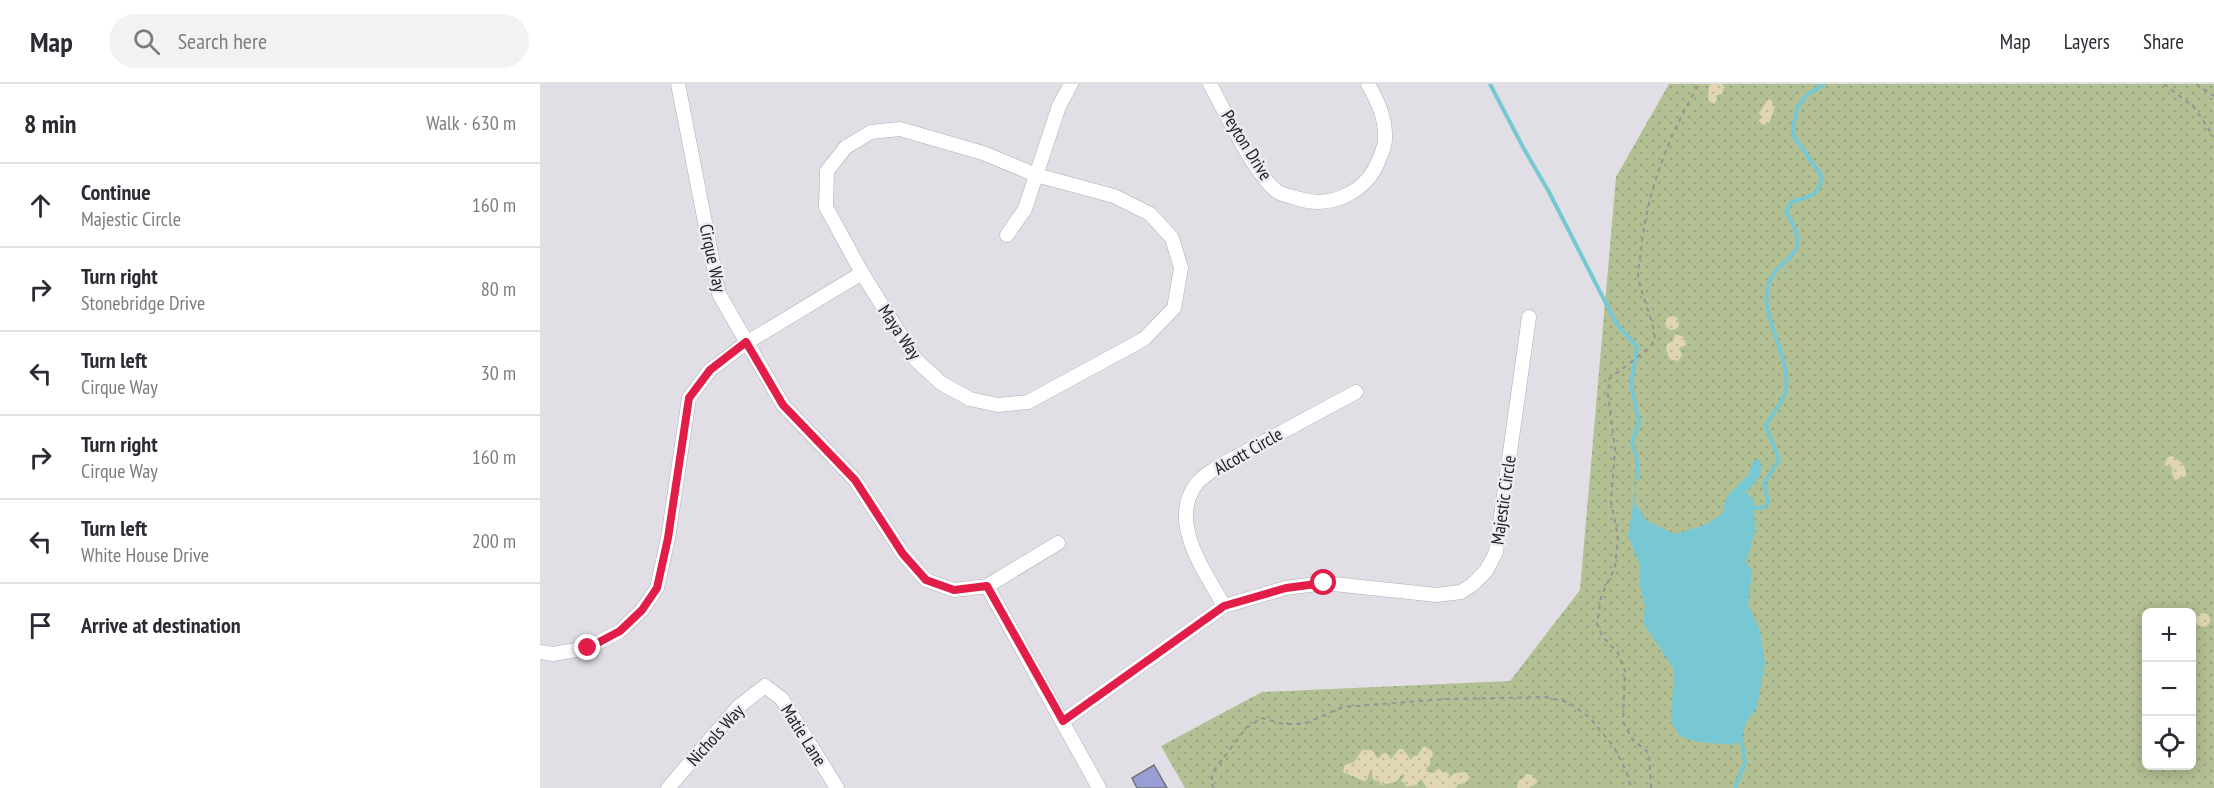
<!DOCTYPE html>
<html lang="en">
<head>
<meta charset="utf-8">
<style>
	:root { --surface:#fff; --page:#f2f2f3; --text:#2b2b33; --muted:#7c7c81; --line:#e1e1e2 }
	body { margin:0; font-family:"PT Sans Narrow",sans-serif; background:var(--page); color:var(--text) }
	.controls { position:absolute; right:18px; bottom:18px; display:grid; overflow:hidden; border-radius:9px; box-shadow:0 3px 15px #0003 }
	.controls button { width:54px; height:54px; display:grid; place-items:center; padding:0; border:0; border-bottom:2px solid var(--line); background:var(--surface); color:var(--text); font:30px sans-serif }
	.stop { position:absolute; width:18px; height:18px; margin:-14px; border:4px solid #e11d48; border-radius:50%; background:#fff }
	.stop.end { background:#e11d48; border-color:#fff; box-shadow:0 2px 6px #0008 }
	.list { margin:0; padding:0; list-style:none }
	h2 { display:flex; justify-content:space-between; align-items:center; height:78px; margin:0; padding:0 24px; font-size:26px }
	h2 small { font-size:20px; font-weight:400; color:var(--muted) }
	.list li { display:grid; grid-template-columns:39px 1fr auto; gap:18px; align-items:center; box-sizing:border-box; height:84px; padding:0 24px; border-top:2px solid var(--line) }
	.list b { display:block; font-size:22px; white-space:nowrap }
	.list p { margin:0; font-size:20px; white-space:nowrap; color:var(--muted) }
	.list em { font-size:20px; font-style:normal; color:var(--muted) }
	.icon { flex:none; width:33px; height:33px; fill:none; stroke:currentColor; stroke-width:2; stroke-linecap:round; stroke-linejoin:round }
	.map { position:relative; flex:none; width:1674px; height:704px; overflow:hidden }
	header { display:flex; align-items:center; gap:36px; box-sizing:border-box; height:84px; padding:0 30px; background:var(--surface); border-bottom:2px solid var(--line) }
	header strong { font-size:28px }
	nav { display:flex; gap:33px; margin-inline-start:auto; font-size:21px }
	.search { width:420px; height:54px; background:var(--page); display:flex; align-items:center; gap:15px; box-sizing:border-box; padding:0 21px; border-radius:33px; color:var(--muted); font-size:22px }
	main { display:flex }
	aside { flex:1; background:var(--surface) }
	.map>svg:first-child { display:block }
</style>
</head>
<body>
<header>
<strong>Map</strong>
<div class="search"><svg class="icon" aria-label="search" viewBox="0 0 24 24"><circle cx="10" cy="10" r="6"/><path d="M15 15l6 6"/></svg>Search here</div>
<nav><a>Map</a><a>Layers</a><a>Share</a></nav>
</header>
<main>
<aside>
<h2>8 min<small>Walk · 630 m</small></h2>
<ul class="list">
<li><svg class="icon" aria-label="ahead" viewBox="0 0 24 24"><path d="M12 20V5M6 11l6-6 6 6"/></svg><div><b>Continue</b><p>Majestic Circle</p></div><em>160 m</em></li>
<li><svg class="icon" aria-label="right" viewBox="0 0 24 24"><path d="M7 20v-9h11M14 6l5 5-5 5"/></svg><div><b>Turn right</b><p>Stonebridge Drive</p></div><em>80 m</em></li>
<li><svg class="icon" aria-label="left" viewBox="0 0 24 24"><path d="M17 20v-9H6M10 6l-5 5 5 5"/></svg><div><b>Turn left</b><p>Cirque Way</p></div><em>30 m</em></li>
<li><svg class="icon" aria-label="right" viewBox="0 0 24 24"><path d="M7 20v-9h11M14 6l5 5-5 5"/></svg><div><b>Turn right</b><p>Cirque Way</p></div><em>160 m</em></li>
<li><svg class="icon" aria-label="left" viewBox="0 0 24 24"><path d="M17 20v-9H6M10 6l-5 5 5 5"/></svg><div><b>Turn left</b><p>White House Drive</p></div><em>200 m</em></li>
<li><svg class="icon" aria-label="arrive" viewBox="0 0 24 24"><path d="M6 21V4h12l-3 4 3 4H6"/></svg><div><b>Arrive at destination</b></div></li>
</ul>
</aside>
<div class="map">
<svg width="1674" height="704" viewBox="0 0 1674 704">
	<defs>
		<pattern id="grass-dots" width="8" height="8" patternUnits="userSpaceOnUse" patternTransform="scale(1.5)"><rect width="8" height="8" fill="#b2c093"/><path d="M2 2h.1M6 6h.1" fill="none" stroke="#99a57e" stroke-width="1.8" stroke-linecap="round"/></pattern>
		<pattern id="sand-dots" width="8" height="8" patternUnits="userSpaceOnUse" patternTransform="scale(1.5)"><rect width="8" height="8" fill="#e0d7b2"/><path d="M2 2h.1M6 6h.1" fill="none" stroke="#c0b899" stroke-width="1.8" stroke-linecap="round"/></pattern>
	</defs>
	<rect width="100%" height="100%" fill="#e1dfe5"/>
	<path fill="url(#grass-dots)" fill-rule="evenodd" d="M 1129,0 L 1674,0 L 1674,704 L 645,704 L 621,662 L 722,608 L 970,597 L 1040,506 L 1076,93 ZM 1606,528 L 1652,528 L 1652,682 L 1606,682 Z"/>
	<g fill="url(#sand-dots)">
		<path d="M 1171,0 L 1182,0 L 1184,4 L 1182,10 L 1176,11 L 1177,16 L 1174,20 L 1168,16 L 1169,2 Z"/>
		<path d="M 1228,15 L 1231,16 L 1235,23 L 1229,39 L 1223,41 L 1219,37 L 1221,33 L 1219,29 Z"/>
		<circle cx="1132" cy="239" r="7"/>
		<path d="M 1135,250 L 1144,253 L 1146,261 L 1139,264 L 1142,271 L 1138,277 L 1130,275 L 1126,265 L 1127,260 L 1133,257 Z"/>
		<path d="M 1632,372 C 1641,378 1646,380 1646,392 L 1635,396 L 1632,390 L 1632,383 L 1624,381 L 1628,373 Z"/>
		<circle cx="1663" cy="536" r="7"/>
		<path d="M 884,662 L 892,667 L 893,672 L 890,677 L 890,681 L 886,684 L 887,688 L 894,689 L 898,685 L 908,689 L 910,693 L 915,689 L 926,688 L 930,694 L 925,699 L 918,700 L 916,704 L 887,704 L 881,695 L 877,701 L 866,703 L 865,699 L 861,697 L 865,691 L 862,690 L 856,698 L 841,701 L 839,697 L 833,696 L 832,687 L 829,689 L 827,696 L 824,697 L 803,688 L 805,681 L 814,678 L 822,666 L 832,666 L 838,675 L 843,669 L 847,669 L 851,675 L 859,665 L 863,665 L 871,676 L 874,672 L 877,672 Z"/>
		<path d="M 986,690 L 992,691 L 998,698 L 989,704 L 977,704 L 979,696 L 984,694 Z"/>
	</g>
	<path fill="#78c8d4" d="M 1219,375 C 1225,390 1217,398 1206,408 L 1214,416 L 1215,448 L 1206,478 L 1212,487 L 1208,521 L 1220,546 L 1225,580 L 1217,623 L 1206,639 L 1201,656 L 1193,661 L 1157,658 L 1140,652 L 1131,638 L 1134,585 L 1103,539 L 1105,521 L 1100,503 L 1099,479 L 1088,452 L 1097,394 L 1095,419 L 1107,437 L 1135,450 L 1165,441 L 1182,430 L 1187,412 L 1209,390 L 1212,378 Z"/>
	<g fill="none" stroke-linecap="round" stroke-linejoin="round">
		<g stroke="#78c8d4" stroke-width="4">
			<path d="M 950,0 L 984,65 L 1009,108 L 1076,239 L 1097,263 L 1091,301 L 1099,338 L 1092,359 L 1097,375 L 1097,394"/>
			<path d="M 1211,424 L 1224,423 L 1228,417 L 1224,399 L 1239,376 C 1236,364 1229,354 1226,341 C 1231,331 1242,320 1245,309 C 1254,280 1222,238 1227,206 C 1234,168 1278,179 1246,128 L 1251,118 C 1269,112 1278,114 1282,93 L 1253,51 L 1253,42 L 1258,22 L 1267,11 L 1284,0"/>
			<path d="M 1195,704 L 1205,679 L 1201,653"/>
		</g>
	</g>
	<path fill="#999ed5" stroke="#707177" stroke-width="1.5" d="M 614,681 L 627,704 L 597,704 L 592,694 Z"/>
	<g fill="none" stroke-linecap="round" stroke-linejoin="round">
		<g stroke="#aeacb2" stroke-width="15">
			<g id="street">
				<path d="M 138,0 L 179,210 L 243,321 L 315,396 L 363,470 L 386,496 L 414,506 L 447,502 L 518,459"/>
				<path d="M 670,0 C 684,26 716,93 738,108 C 743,111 750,112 756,114 C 791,126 828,108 840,73 C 842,68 845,61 845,56 C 846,34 838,18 828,0"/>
				<path d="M 360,45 L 443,69 L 496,91 L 574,112 L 610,130 L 632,154 L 641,184 L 634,224 L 604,255 L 488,318 L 458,321 L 430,315 L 401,299 L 376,276 L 322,189 L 286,123 L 287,87 L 306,63 L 331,48 Z"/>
				<path d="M 467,151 L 485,125 L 519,22 L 531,0"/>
				<path d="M 447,502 L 559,704"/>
				<path d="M 684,522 C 665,487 627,438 657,399 C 663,392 672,387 679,382 L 816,308"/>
				<path d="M 0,568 L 13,570 L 48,564 L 80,547 L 102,526 L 117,504 L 128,454 L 149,314 L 170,286 L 206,259 L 322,189"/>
				<path d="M 523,637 L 684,522 L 746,504 L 784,499 L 897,511 L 921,508 L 933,500 L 946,487 L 956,468 L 989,233"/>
				<path d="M 128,704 L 198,623 L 225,602 L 242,615 L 297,704"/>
			</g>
		</g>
		<g stroke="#959398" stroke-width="2" stroke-dasharray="4.5 4.5" stroke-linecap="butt">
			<path d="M 1624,0 L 1654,23 L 1674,53"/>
			<path d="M 1656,0 L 1674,12"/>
			<path d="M 674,704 L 671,699 L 673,688 L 706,644 L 722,634 L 744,640 L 764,640 L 803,623 L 906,615 L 1005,613 L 1028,618 L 1049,633 L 1074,663 L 1087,689 L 1091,704"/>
			<path d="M 1111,704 L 1109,669 L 1093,656 L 1083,638 L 1085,587 L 1078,569 L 1062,552 L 1057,540 L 1061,513 L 1075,483 L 1078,454 L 1071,417 L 1075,366 L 1068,311 L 1069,295 C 1077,288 1112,264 1114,257 C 1118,246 1099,207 1098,191 C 1098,183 1100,175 1101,168 C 1106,109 1129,51 1159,0"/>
		</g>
		<use href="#street" stroke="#fff" stroke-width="14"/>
	</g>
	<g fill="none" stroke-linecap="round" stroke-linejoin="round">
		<path stroke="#e11d48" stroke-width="8" d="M 48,564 L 80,547 L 102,526 L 117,504 L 128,454 L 149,314 L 170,286 L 206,258 L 243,321 L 315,396 L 363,470 L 386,496 L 414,506 L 447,502 L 523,637 L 684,522 L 746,504 L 784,499"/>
	</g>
	<g text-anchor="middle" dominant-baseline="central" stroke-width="5" stroke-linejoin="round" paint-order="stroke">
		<g font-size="18" fill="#202022" stroke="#eeecf2">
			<text transform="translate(707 61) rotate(58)">Peyton Drive</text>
			<text transform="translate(173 174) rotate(78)">Cirque Way</text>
			<text transform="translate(360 248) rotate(56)">Maya Way</text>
			<text transform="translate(708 367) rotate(-30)">Alcott Circle</text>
			<text transform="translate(963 416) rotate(-82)">Majestic Circle</text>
			<text transform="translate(175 651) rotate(-48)">Nichols Way</text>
			<text transform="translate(264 651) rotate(58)">Matie Lane</text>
		</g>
	</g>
</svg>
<div class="controls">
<button>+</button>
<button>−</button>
<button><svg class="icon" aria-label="locate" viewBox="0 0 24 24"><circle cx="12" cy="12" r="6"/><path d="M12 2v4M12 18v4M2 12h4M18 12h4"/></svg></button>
</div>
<div class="stop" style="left:784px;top:499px"></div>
<div class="stop end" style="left:48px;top:564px"></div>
</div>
</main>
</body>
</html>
